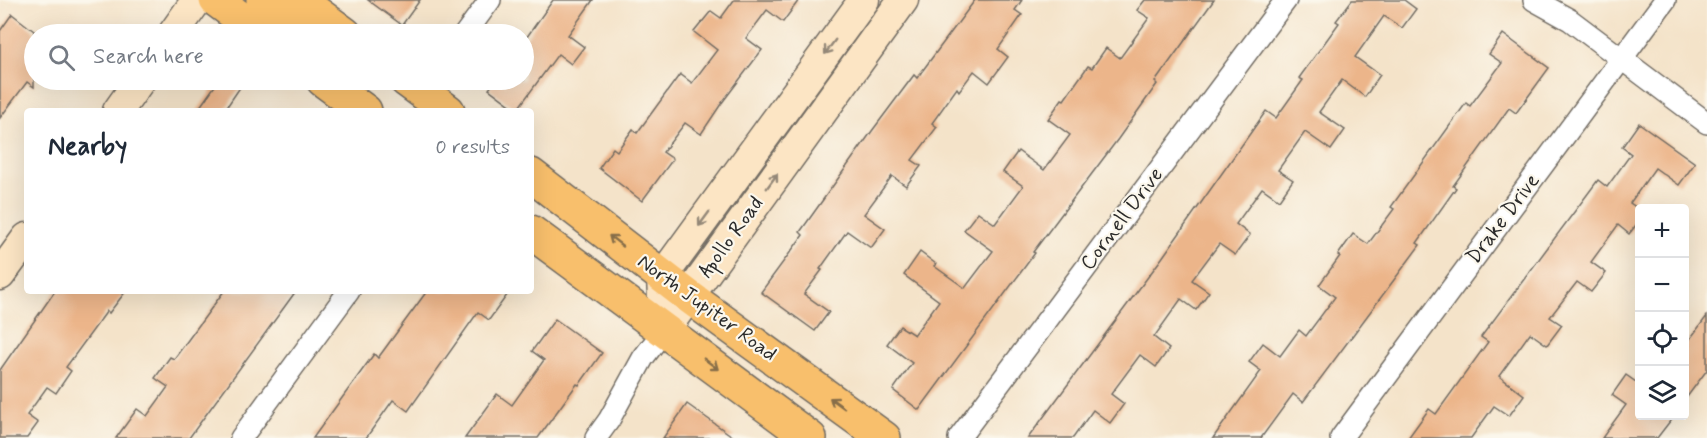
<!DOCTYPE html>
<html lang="en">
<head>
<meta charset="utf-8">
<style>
	:root { --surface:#fff; --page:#f2f2f3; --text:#1f2937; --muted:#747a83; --line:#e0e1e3 }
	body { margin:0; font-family:Mynerve,sans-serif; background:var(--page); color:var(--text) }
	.controls { position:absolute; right:18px; bottom:18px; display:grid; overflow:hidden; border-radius:6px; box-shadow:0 6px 24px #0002 }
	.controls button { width:54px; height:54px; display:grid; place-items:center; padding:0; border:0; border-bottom:2px solid var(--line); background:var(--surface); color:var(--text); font:30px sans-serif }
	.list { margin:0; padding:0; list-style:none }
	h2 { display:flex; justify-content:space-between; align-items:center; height:78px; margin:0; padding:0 24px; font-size:26px }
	h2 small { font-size:20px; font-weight:400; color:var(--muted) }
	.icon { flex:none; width:33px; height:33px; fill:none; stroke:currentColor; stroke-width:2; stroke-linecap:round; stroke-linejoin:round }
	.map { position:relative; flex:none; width:1707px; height:438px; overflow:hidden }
	.search { position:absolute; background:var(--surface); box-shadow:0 6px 24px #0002; left:24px; top:24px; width:510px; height:66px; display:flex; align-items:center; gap:15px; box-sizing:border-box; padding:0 21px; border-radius:33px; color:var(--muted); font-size:22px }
	.panel { position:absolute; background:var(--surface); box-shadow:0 6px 24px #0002; left:24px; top:108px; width:510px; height:186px; border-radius:6px }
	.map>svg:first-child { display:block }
</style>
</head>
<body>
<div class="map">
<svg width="1707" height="438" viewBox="0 0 1707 438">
	<rect width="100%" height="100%" fill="#fbf7ec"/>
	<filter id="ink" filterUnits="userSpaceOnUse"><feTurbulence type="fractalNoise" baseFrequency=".0167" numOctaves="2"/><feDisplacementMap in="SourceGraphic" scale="12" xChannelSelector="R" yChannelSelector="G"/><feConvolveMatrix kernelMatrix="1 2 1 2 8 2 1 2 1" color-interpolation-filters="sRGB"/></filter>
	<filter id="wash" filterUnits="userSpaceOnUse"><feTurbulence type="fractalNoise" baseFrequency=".008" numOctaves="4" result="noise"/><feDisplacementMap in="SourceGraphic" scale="24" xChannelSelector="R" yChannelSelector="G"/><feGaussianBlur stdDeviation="1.35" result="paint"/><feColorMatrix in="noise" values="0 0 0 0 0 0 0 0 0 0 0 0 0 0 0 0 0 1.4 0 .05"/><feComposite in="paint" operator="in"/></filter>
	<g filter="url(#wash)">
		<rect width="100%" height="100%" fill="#f4e3c9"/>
		<g id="blocks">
			<g fill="#ecb58a">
				<path d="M 368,0 L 420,0 L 402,25 Z"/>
				<path d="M 553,0 L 593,0 L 568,35 L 584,47 L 571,64 L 558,54 L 517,110 L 489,89 L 496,80 L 524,80 L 524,41 Z"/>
				<path d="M 734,0 L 799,0 L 783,22 L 767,10 L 746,38 L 762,50 L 721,104 L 701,134 L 685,123 L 663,152 L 673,159 L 642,201 L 599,168 L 613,148 L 617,151 L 633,129 L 637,133 L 680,74 L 692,83 L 717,50 L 694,32 L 711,11 L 721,18 Z"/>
				<path d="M 975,0 L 1022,0 L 1015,10 L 1022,15 L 998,49 L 1008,57 L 989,83 L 974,71 L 959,91 L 957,88 L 932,123 L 937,127 L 912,160 L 921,166 L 906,186 L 892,176 L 864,214 L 885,229 L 871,248 L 847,231 L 820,269 L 822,270 L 804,294 L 829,312 L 815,331 L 761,292 L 803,235 L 800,232 L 872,131 L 914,75 L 917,78 Z"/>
				<path d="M 1145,0 L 1214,0 L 1155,82 L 1157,84 L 1118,139 L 1033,252 L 1035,253 L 919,410 L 893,390 L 912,363 L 887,344 L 900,326 L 914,335 L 939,301 L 904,275 L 920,252 L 936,264 L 934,266 L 965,288 L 993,251 L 964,230 L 978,212 L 995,224 L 1023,186 L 1003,172 L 1018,151 L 1044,170 L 1070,135 L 1048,119 L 1062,99 L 1064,100 L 1088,66 L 1092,68 L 1106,48 L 1120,58 L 1149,18 L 1137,10 Z"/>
				<path d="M 1352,0 L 1404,0 L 1416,9 L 1402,28 L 1384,16 L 1355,57 L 1380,75 L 1365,97 L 1342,80 L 1319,112 L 1345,130 L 1331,150 L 1305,132 L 1278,170 L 1293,180 L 1279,200 L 1262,188 L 1236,224 L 1250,235 L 1235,255 L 1219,244 L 1192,280 L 1209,292 L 1196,310 L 1181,299 L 1154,337 L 1169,349 L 1156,367 L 1140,355 L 1111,394 L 1124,404 L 1110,423 L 1093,410 L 1073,438 L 1028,438 L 1162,258 L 1266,111 L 1276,118 L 1303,80 L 1299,78 L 1339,23 L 1336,21 Z"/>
				<path d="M 12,14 L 34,31 L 34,87 L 27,82 L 0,118 L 0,31 Z"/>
				<path d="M 1503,34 L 1549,68 L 1516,113 L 1509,108 L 1453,186 L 1456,188 L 1417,243 L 1420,245 L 1303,402 L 1293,394 L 1261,438 L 1213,438 L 1261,371 L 1249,362 L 1263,343 L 1280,356 L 1299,330 L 1306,336 L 1335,297 L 1319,285 L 1340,256 L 1338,255 L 1353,234 L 1368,244 L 1394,209 L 1391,207 L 1466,103 L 1470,106 L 1502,63 L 1489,54 Z"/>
				<path d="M 219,80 L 232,80 L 241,86 L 224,111 L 197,111 Z"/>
				<path d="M 1639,123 L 1695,163 L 1679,185 L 1655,168 L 1630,203 L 1640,210 L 1640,220 L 1629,234 L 1618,225 L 1591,262 L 1606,273 L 1591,292 L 1577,282 L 1550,317 L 1562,325 L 1547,345 L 1530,333 L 1499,376 L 1524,395 L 1509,416 L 1494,406 L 1471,438 L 1408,438 L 1429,409 L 1436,414 L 1488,342 L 1481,337 L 1598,180 L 1607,187 L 1631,154 L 1622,147 Z"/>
				<path d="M 55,291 L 126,291 L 109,313 L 107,311 L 66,367 L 71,371 L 56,393 L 47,387 L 27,415 L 38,423 L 27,438 L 0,438 L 0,370 Z"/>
				<path d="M 224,291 L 296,291 L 189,438 L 116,438 L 137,409 L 147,416 L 168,387 L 155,378 L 170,357 L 174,359 Z"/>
				<path d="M 427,291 L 510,291 L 489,320 L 478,312 L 408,411 L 393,400 L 366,438 L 313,438 L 374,354 L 378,358 Z"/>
				<path d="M 1707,316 L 1707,370 L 1684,401 L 1684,347 Z"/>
				<path d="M 555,319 L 602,353 L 579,385 L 577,384 L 538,438 L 465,438 L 497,394 L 512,405 L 544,360 L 532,351 Z"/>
				<path d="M 1626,375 L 1640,385 L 1640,416 L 1674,416 L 1657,438 L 1602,438 L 1626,405 L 1612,395 Z"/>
				<path d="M 687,404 L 735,438 L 663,438 Z"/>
			</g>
		</g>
	</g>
	<g filter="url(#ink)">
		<use href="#blocks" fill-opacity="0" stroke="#716b62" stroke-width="1.5"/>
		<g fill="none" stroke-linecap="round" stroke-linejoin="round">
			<g stroke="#716b62" stroke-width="24">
				<g id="street">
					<path d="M 1534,0 L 1570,20 L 1707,123"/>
					<path d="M 465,34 L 490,0"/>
					<path d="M 241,438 L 349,291"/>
					<path d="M 596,438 L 609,420 L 643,358 L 665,329"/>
					<path d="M 959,438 L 1286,0"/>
					<path d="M 1341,438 L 1665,0"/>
				</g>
			</g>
			<g stroke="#716b62" stroke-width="33">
				<g id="secondary">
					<path d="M 173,34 L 197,0"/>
					<path d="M 118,111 L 140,80"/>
					<path d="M 0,275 L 27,238"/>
					<path d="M 663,299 L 662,277 L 864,0"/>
					<path d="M 665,329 L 903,0"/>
				</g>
			</g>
			<g stroke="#716b62" stroke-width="36">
				<g id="primary">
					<path d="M 216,0 L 262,34"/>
					<path d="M 263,0 L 310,34"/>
					<path d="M 299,0 L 345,34"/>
					<path d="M 323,80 L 365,111"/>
					<path d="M 406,80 L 448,111"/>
					<path d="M 531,175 L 688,296 L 884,438"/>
					<path d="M 531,232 L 810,438"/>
				</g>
			</g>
			<use href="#street" stroke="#fff" stroke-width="21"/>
			<use href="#secondary" stroke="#fce5c4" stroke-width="30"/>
			<use href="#primary" stroke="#f8bf6c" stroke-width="33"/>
		</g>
		<defs><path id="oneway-shaft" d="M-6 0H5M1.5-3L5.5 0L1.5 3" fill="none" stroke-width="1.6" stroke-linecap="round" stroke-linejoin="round" transform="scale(1.5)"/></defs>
		<g stroke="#948878">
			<use href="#oneway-shaft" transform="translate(830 47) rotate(126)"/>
			<use href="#oneway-shaft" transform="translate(772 181) rotate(-54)"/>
			<use href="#oneway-shaft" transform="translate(704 219) rotate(126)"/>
		</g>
		<g stroke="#876e48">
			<use href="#oneway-shaft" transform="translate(616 241) rotate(-142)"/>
			<use href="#oneway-shaft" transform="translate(711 364) rotate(37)"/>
			<use href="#oneway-shaft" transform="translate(837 403) rotate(-144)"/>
		</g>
	</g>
	<g text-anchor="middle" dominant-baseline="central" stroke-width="4.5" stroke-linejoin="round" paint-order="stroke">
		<g font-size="21" fill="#2b2b2b" stroke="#fbf7ec">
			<text transform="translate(1122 219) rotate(-53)">Cornell Drive</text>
			<text transform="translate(1503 219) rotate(-53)">Drake Drive</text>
			<text transform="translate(731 237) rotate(-54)">Apollo Road</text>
			<text transform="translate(707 308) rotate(36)">North Jupiter Road</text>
		</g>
	</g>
</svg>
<div class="controls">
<button>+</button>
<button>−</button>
<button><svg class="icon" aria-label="locate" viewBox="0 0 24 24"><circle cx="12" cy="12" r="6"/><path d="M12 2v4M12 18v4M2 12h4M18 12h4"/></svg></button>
<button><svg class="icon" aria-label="layers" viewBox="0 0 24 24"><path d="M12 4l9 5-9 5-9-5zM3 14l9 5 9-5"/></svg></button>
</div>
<div class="search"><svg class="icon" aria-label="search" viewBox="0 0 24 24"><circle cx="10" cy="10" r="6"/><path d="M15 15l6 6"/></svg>Search here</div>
<section class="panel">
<h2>Nearby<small>0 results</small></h2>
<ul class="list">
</ul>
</section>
</div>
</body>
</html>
